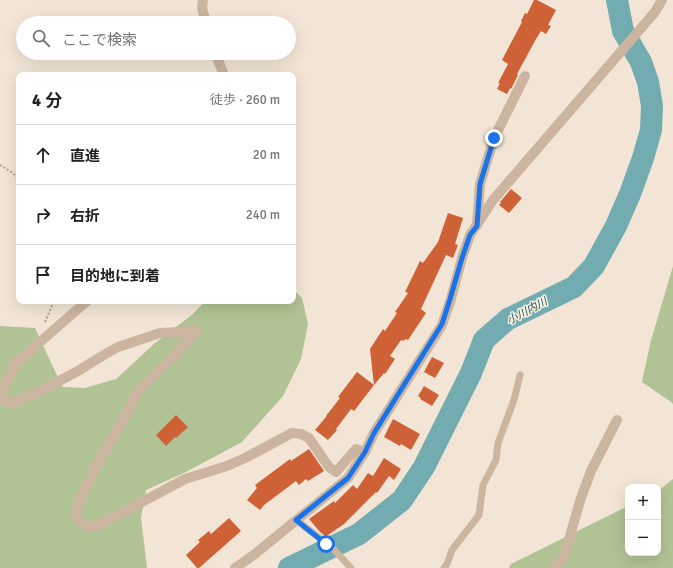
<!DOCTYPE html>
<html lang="ja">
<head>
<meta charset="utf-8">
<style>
	:root { --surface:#fff; --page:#f6f6f6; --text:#222; --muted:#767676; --line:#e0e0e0 }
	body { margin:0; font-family:Signika,"Noto Sans JP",sans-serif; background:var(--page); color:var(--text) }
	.controls { position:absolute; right:12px; bottom:12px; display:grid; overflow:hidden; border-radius:8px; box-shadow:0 4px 16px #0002 }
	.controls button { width:36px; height:36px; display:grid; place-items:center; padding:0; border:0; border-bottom:1px solid var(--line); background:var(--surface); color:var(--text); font:20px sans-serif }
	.stop { position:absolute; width:12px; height:12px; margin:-9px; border:3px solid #1a73e8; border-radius:50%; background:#fff }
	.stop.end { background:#1a73e8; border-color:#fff; box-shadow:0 1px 4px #0008 }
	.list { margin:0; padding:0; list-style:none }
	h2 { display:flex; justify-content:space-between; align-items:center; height:52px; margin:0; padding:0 16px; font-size:17px }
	h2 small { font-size:13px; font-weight:400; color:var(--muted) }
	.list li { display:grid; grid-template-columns:26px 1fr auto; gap:12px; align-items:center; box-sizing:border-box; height:60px; padding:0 16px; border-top:1px solid var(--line) }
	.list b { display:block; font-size:15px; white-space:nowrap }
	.list em { font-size:13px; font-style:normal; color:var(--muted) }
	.icon { flex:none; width:22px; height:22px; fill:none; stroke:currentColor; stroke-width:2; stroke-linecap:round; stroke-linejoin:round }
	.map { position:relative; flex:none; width:673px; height:568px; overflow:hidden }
	.search { position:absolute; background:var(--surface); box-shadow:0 4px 16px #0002; left:16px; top:16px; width:280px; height:44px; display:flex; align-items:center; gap:10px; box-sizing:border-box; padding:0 14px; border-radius:22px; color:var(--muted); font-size:15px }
	.panel { position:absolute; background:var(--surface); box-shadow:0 4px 16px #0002; left:16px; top:72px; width:280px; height:232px; border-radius:8px }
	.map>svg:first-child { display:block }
</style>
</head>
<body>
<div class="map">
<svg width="673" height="568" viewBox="0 0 673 568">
	<rect width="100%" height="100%" fill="#f2e5d5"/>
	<g fill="#b1c294">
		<path d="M 673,266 L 673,404 L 671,402 L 642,382 L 650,344 Z"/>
		<path d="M 293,289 L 302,298 L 308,324 L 301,359 L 283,396 L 242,442 L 186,472 L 146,490 L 141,518 L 147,568 L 0,568 L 0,326 L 35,328 L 53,367 L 63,387 L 85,388 L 116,379 L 155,343 L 193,314 L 205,301 L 293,301 Z"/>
		<path d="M 673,479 L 673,568 L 509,568 L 511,564 L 628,506 L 628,553 L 658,553 L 658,491 Z"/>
	</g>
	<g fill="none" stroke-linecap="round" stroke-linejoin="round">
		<path stroke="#72acb1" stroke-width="22" d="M 289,568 L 359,534 L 402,500 L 424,467 L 471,373 L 484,340 L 508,319 L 574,287 L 594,266 L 616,226 L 630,194 L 643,158 L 651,130 L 652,106 L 648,82 L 641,62 L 623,31 L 617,0"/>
	</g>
	<g fill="#cf6136">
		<path d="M 534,0 L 537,0 L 556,10 L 548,25 L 551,26 L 546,34 L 541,31 L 536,39 L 517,74 L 518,75 L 511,89 L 510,88 L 507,94 L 497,89 L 500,83 L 498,83 L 508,64 L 502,60 L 522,22 L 521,21 L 525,13 L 527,14 Z"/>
		<path d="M 511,189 L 522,198 L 509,213 L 499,205 L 501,203 L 500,202 Z"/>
		<path d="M 448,213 L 463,218 L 455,244 L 458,245 L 453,258 L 446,255 L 421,309 L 426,313 L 408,340 L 405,339 L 404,341 L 401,340 L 390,356 L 395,359 L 385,374 L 384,373 L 374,385 L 370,349 L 383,329 L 385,331 L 397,313 L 395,312 L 408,293 L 405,292 L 420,261 L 423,263 L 438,242 Z"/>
		<path d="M 432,357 L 444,363 L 435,378 L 424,372 Z"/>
		<path d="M 357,372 L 374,385 L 354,411 L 351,409 L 336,429 L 337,430 L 328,440 L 315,430 L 326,417 L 326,416 L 340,398 L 338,397 Z"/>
		<path d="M 424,386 L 439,395 L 432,406 L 420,399 L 421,398 L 418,396 Z"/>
		<path d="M 176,415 L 188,427 L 176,438 L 175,437 L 166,446 L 156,435 Z"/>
		<path d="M 393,419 L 420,434 L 411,450 L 401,444 L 400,446 L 384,437 Z"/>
		<path d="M 309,449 L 324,471 L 308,481 L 306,479 L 299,485 L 296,481 L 264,505 L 260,510 L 247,500 L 257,488 L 255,485 L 290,459 L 291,461 Z"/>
		<path d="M 384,458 L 401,469 L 394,480 L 389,476 L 377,493 L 376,492 L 344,524 L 328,535 L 324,535 L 320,532 L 309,519 L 334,501 L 335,503 L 353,485 L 357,489 L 368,473 L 373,476 Z"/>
		<path d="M 229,518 L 241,531 L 199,568 L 197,568 L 186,555 L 200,542 L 198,540 L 209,531 L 211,534 Z"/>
	</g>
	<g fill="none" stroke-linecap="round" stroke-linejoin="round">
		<g stroke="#b69f8b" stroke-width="2" stroke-dasharray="2 2" stroke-linecap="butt">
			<path d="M 0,165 L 13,173 L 19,180"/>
			<path d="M 45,322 L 54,301"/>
		</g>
		<g stroke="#cbb5a0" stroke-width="7">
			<path d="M 296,520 L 326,543 L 329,544 L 351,568"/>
			<path d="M 444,568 L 447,564 L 452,550 L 479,515 L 483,485 L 496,460 L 498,443 L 514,400 L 520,375"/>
		</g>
		<g stroke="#cbb5a0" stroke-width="10">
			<path d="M 203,0 L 202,8 L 206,23"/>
			<path d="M 215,53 L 224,75"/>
			<path d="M 477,225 L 480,184 L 494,138 L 525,76"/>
			<path d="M 0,395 L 16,363 L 87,301"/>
			<path d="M 0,397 L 11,404 L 44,389 L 78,371 L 102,356 L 118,347 L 160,333 L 197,331 L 174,356 L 138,391 L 117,431 L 103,453 L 79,501 L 76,516 L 86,527 L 99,525 L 185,479 L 227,466 L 245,458 L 292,433 L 301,434 L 309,438 L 329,467 L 336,472 L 356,449 L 365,452"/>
			<path d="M 235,568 L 255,554 L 348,478 L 365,452 L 374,433 L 442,325 L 451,299 L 462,258 L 470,235 L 493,200 L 655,12 L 662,0"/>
			<path d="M 555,568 L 564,557 L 580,501 L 591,471 L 617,420"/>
		</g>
	</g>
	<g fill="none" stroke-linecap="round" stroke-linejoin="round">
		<path stroke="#1a73e8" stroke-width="5" d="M 326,544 L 296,520 L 348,478 L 365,452 L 374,433 L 442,324 L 450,299 L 462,258 L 470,235 L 477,226 L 480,184 L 494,138"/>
	</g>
	<g text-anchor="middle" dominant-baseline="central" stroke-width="3" stroke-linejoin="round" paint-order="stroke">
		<g font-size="11" font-style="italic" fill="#175158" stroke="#faf0e1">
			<text transform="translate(527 311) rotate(-28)">小川内川</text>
		</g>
	</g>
</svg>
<div class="controls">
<button>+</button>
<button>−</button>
</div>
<div class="stop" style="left:326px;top:544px"></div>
<div class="stop end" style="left:494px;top:138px"></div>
<div class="search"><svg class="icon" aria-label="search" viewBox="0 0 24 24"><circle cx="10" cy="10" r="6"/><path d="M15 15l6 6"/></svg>ここで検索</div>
<section class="panel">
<h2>4 分<small>徒歩 · 260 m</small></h2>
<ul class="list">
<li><svg class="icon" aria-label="ahead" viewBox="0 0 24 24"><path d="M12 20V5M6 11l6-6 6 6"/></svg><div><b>直進</b></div><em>20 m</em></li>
<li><svg class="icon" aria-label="right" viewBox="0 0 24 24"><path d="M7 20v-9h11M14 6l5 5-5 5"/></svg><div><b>右折</b></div><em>240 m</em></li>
<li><svg class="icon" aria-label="arrive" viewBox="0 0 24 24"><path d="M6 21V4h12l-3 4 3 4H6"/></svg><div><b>目的地に到着</b></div></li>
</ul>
</section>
</div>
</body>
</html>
